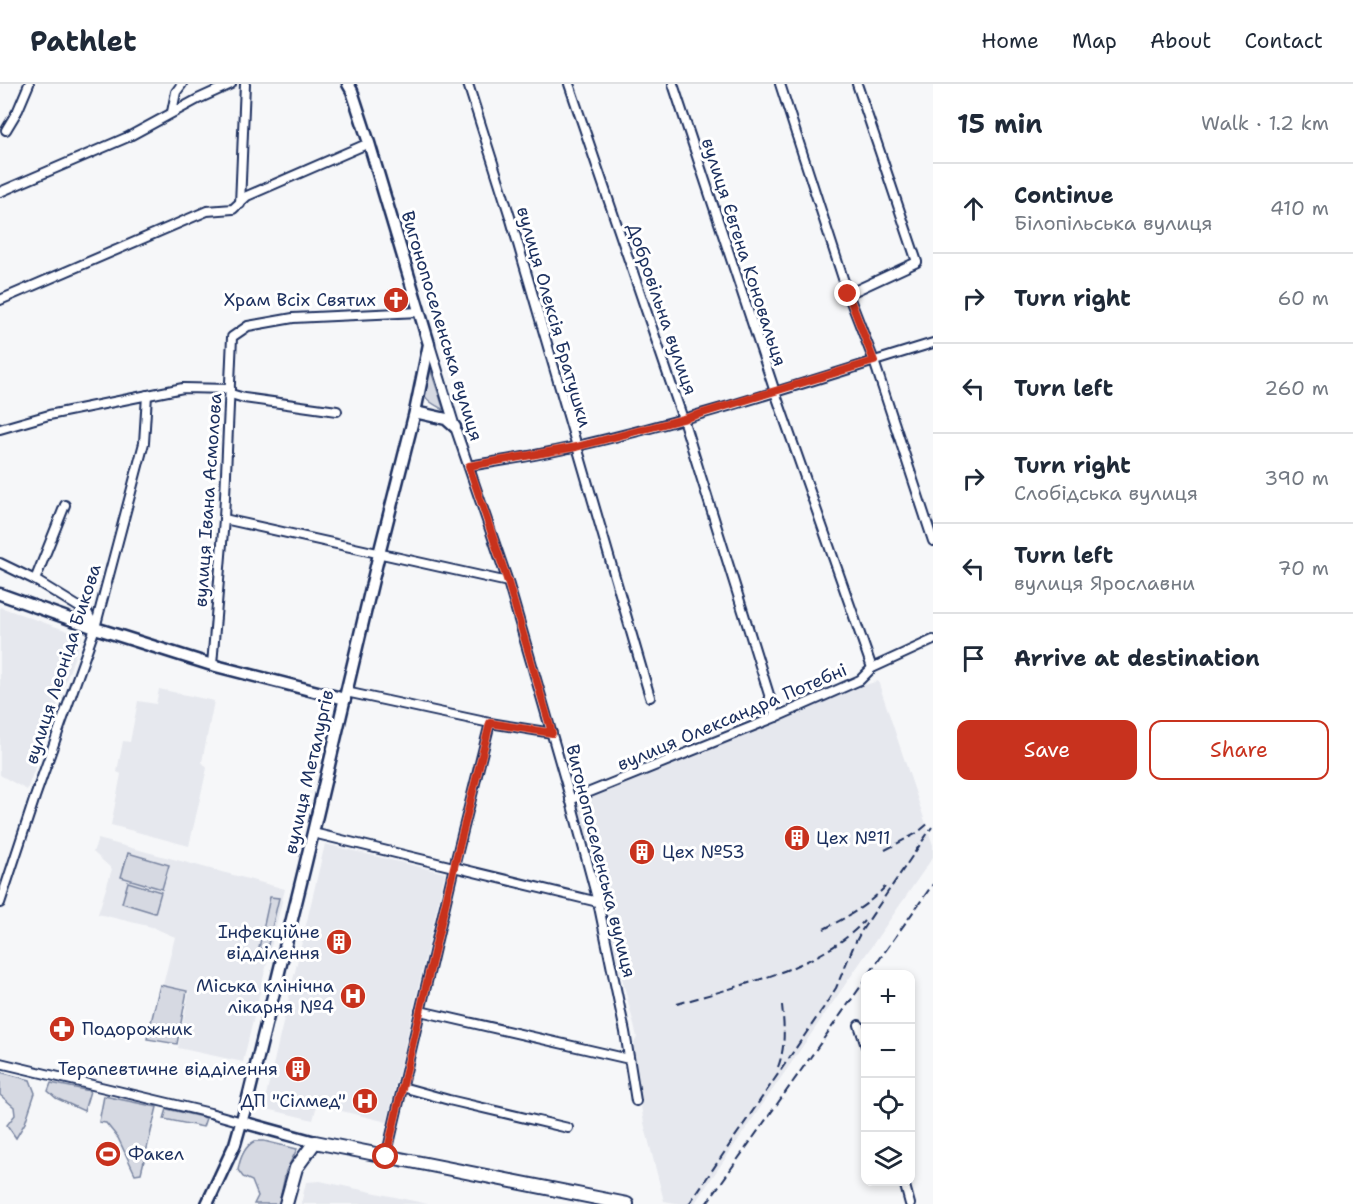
<!DOCTYPE html>
<html lang="en">
<head>
<meta charset="utf-8">
<style>
	:root { --surface:#fff; --page:#f6f6f7; --text:#1f2937; --muted:#747a83; --line:#e0e1e3; --accent:#c8321e }
	body { margin:0; font-family:"Shantell Sans",sans-serif; background:var(--page); color:var(--text) }
	.controls { position:absolute; right:18px; bottom:18px; display:grid; overflow:hidden; border-radius:12px; box-shadow:0 3px 9px #0003 }
	.controls button { width:54px; height:54px; display:grid; place-items:center; padding:0; border:0; border-bottom:2px solid var(--line); background:var(--surface); color:var(--text); font:30px sans-serif }
	.stop { position:absolute; width:18px; height:18px; margin:-14px; border:4px solid #c8321e; border-radius:50%; background:#fff }
	.stop.end { background:#c8321e; border-color:#fff; box-shadow:0 2px 6px #0008 }
	.list { margin:0; padding:0; list-style:none }
	h2 { display:flex; justify-content:space-between; align-items:center; height:78px; margin:0; padding:0 24px; font-size:26px }
	h2 small { font-size:20px; font-weight:400; color:var(--muted) }
	.list li { display:grid; grid-template-columns:39px 1fr auto; gap:18px; align-items:center; box-sizing:border-box; height:90px; padding:0 24px; border-top:2px solid var(--line) }
	.list b { display:block; font-size:22px; white-space:nowrap }
	.list p { margin:0; font-size:20px; white-space:nowrap; color:var(--muted) }
	.list em { font-size:20px; font-style:normal; color:var(--muted) }
	.actions { display:flex; gap:12px; padding:18px 24px }
	.actions a { flex:1; padding:14px 0; border:2px solid var(--accent); border-radius:12px; text-align:center; font-size:21px; color:var(--accent) }
	.actions .main { background:var(--accent); color:#fff }
	.icon { flex:none; width:33px; height:33px; fill:none; stroke:currentColor; stroke-width:2; stroke-linecap:round; stroke-linejoin:round }
	.map { position:relative; flex:none; width:933px; height:1120px; overflow:hidden }
	header { display:flex; align-items:center; gap:36px; box-sizing:border-box; height:84px; padding:0 30px; background:var(--surface); border-bottom:2px solid var(--line) }
	header strong { font-size:28px }
	nav { display:flex; gap:33px; margin-inline-start:auto; font-size:21px }
	main { display:flex }
	aside { flex:1; background:var(--surface) }
	.map>svg:first-child { display:block }
</style>
</head>
<body>
<header>
<strong>Pathlet</strong>
<nav><a>Home</a><a>Map</a><a>About</a><a>Contact</a></nav>
</header>
<main>
<div class="map">
<svg width="933" height="1120" viewBox="0 0 933 1120">
	<rect width="100%" height="100%" fill="#f6f7f9"/>
	<filter id="ink" filterUnits="userSpaceOnUse"><feTurbulence type="fractalNoise" baseFrequency=".0167" numOctaves="2"/><feDisplacementMap in="SourceGraphic" scale="12" xChannelSelector="R" yChannelSelector="G"/><feConvolveMatrix kernelMatrix="1 2 1 2 8 2 1 2 1" color-interpolation-filters="sRGB"/></filter>
	<g filter="url(#ink)">
		<g fill="#e6e8ee">
			<path d="M 0,523 L 82,552 L 27,706 L 0,691 Z"/>
			<path d="M 878,597 L 933,761 L 933,773 L 694,1120 L 681,1120 L 664,1117 L 644,1039 L 631,966 L 637,953 L 578,719 L 862,602 Z"/>
			<path d="M 159,605 L 214,617 L 202,678 L 207,684 L 189,762 L 111,741 L 121,690 L 117,688 L 123,657 L 130,658 L 138,617 L 156,620 Z"/>
			<path d="M 98,755 L 285,805 L 243,978 L 178,964 L 189,907 L 163,901 L 175,853 L 152,843 L 98,830 L 112,785 L 93,768 Z"/>
			<path d="M 325,760 L 445,789 L 387,1038 L 317,1021 L 313,1036 L 263,1024 Z"/>
			<path d="M 320,1097 L 428,1120 L 301,1120 L 306,1098 Z"/>
		</g>
		<g fill="#d6d9e2" stroke="#7884a0" stroke-width="1.5">
			<path d="M 430,284 L 444,326 C 417,312 423,311 430,284 Z"/>
			<path d="M 128,769 L 169,781 L 162,805 L 121,793 Z"/>
			<path d="M 128,798 L 161,808 L 155,829 L 122,819 Z"/>
			<path d="M 270,813 L 279,814 L 267,865 L 259,864 Z"/>
			<path d="M 160,901 L 187,907 L 177,960 L 147,955 Z"/>
			<path d="M 0,988 L 30,996 L 35,1009 L 25,1039 L 16,1054 L 7,1041 L 15,1031 L 14,1023 L 0,1011 Z"/>
			<path d="M 51,999 L 90,1007 L 84,1027 L 56,1014 L 48,1007 Z"/>
			<path d="M 104,1012 L 157,1023 L 141,1089 L 135,1090 L 118,1054 L 106,1039 L 99,1038 Z"/>
			<path d="M 167,1025 L 206,1034 L 203,1043 L 164,1035 Z"/>
			<path d="M 255,1057 L 264,1057 L 297,1065 L 286,1087 L 279,1120 L 254,1120 L 258,1112 L 252,1097 L 243,1093 L 238,1086 C 240,1074 245,1062 255,1057 Z"/>
		</g>
		<g fill="none" stroke-linecap="round" stroke-linejoin="round">
			<g stroke="#1b2f5e" stroke-width="12">
				<g id="street">
					<path d="M 468,0 L 511,136 L 650,613"/>
					<path d="M 569,0 L 683,335 L 776,633"/>
					<path d="M 673,0 L 775,308 L 872,584"/>
					<path d="M 780,0 L 848,210 L 874,277 L 933,457"/>
					<path d="M 172,28 L 176,8 L 182,0"/>
					<path d="M 6,46 L 18,26 L 29,0"/>
					<path d="M 0,108 L 128,53 L 198,15 L 231,0"/>
					<path d="M 240,120 L 245,0"/>
					<path d="M 848,210 L 917,178 L 857,0"/>
					<path d="M 0,216 L 207,127 L 233,125 L 247,112 L 369,59"/>
					<path d="M 430,261 L 455,343 L 508,498 L 566,699 L 598,818 L 625,948 L 636,1017"/>
					<path d="M 231,310 L 244,314 L 337,327"/>
					<path d="M 0,345 L 49,331 L 183,304 L 230,305"/>
					<path d="M 469,382 C 505,376 541,371 577,362 C 697,335 815,295 933,259"/>
					<path d="M 224,435 L 508,498"/>
					<path d="M 0,479 L 35,496 L 87,528 L 95,544"/>
					<path d="M 35,496 L 65,421"/>
					<path d="M 212,581 L 224,435 L 232,253 L 248,242 L 293,234 L 419,228"/>
					<path d="M 346,608 L 490,639 L 552,649"/>
					<path d="M 570,716 L 776,633 L 860,596 L 872,584 L 933,556"/>
					<path d="M 313,749 L 598,818"/>
					<path d="M 0,819 L 35,713 L 95,544 L 144,359 L 147,311"/>
					<path d="M 420,927 L 629,975"/>
					<path d="M 859,941 L 866,962"/>
					<path d="M 0,979 L 210,1029 L 242,1038"/>
					<path d="M 402,1003 L 449,1016 L 568,1044"/>
					<path d="M 386,1073 L 454,783 L 490,639"/>
					<path d="M 904,1098 L 910,1120"/>
				</g>
			</g>
			<g stroke="#1b2f5e" stroke-width="15">
				<g id="secondary">
					<path d="M 415,328 L 446,335 L 455,343"/>
					<path d="M 0,510 L 95,544 L 212,581 L 345,615"/>
					<path d="M 242,1038 L 315,1058"/>
					<path d="M 207,1120 L 235,1060 L 247,1018 L 306,778 L 379,470 L 415,328 L 429,260 L 369,59 L 352,7 L 348,0"/>
				</g>
			</g>
			<g stroke="#1b2f5e" stroke-width="16">
				<path id="primary" d="M 286,1120 L 296,1084 L 315,1058 L 627,1120"/>
			</g>
			<use href="#street" stroke="#fff" stroke-width="8"/>
			<use href="#secondary" stroke="#fff" stroke-width="10"/>
			<use href="#primary" stroke="#fff" stroke-width="12"/>
			<g stroke="#1b2f5e" stroke-width="2" stroke-dasharray="9 4.5" stroke-linecap="butt">
				<path d="M 885,766 L 917,749 L 930,738"/>
				<path d="M 824,845 C 847,833 867,822 885,803"/>
				<path d="M 869,890 L 933,800"/>
				<path d="M 677,920 C 737,902 822,884 864,837"/>
				<path d="M 778,983 C 786,962 784,942 782,921"/>
				<path d="M 689,1120 L 824,923 L 836,904 L 854,861 L 862,846 L 932,743"/>
				<path d="M 706,1120 L 866,895"/>
			</g>
		</g>
	</g>
	<g fill="none" stroke-linecap="round" stroke-linejoin="round" filter="url(#ink)">
		<path stroke="#c8321e" stroke-width="8" d="M 386,1073 L 454,783 L 490,639 L 552,649 L 508,498 L 469,382 L 576,363 L 683,335 L 874,277 L 848,210"/>
	</g>
	<defs>
		<g id="church-disc" transform="scale(1.35)"><circle r="9.5" fill="#c8321e" stroke="#fff"/><path d="M-1.2-6h2.4v3.5h3.3v2.4h-3.3V6h-2.4V-.1h-3.3v-2.4h3.3Z" fill="#fff"/></g>
		<g id="building-disc" transform="scale(1.35)"><circle r="9.5" fill="#c8321e" stroke="#fff"/><path d="M-4-6H4V6H1V3H-1V6H-4ZM-2.5-4.3h1.7v1.8h-1.7ZM.8-4.3h1.7v1.8H.8ZM-2.5-1h1.7V.8h-1.7ZM.8-1h1.7V.8H.8Z" fill="#fff"/></g>
		<g id="hospital-disc" transform="scale(1.35)"><circle r="9.5" fill="#c8321e" stroke="#fff"/><path d="M-5-5h3v3.5h4V-5h3V5h-3V1.5h-4V5h-3Z" fill="#fff"/></g>
		<g id="pharmacy-disc" transform="scale(1.35)"><circle r="9.5" fill="#c8321e" stroke="#fff"/><path d="M-2-6h4v4h4v4h-4v4h-4v-4h-4v-4h4Z" fill="#fff"/></g>
		<g id="stadium-disc" transform="scale(1.35)"><circle r="9.5" fill="#c8321e" stroke="#fff"/><path d="M0-5a6.5 5 0 1 0 0 10a6.5 5 0 1 0 0-10ZM-3.5-1.8h7v3.6h-7Z" fill="#fff"/></g>
	</defs>
	<g fill-rule="evenodd">
		<use href="#church-disc" x="396" y="216"/>
		<use href="#building-disc" x="797" y="754"/>
		<use href="#building-disc" x="642" y="768"/>
		<use href="#building-disc" x="339" y="858"/>
		<use href="#hospital-disc" x="353" y="912"/>
		<use href="#pharmacy-disc" x="62" y="945"/>
		<use href="#building-disc" x="298" y="985"/>
		<use href="#hospital-disc" x="365" y="1017"/>
		<use href="#stadium-disc" x="108" y="1070"/>
	</g>
	<g text-anchor="middle" dominant-baseline="central" stroke-width="6" stroke-linejoin="round" paint-order="stroke">
		<g font-size="18" fill="#1b2f5e" stroke="#fff">
			<text transform="translate(744 168) rotate(72)">вулиця Євгена Коновальця</text>
			<text transform="translate(662 225) rotate(71)">Добровільна вулиця</text>
			<text transform="translate(554 233) rotate(74)">вулиця Олексія Братушки</text>
			<text transform="translate(442 242) rotate(73)">Вигонопоселенська вулиця</text>
			<text transform="translate(208 416) rotate(-86)">вулиця Івана Асмолова</text>
			<text transform="translate(63 580) rotate(-72)">вулиця Леоніда Бикова</text>
			<text transform="translate(732 633) rotate(-23)">вулиця Олександра Потебні</text>
			<text transform="translate(309 688) rotate(-77)">вулиця Металургів</text>
			<text transform="translate(601 777) rotate(76)">Вигонопоселенська вулиця</text>
		</g>
		<g font-size="18" fill="#1b2f5e" stroke="#fff" text-anchor="end">
			<text x="376" y="216">Храм Всіх Святих</text>
			<text x="816" y="754" text-anchor="start">Цех №11</text>
			<text x="662" y="768" text-anchor="start">Цех №53</text>
			<text x="320" y="848">Інфекційне<tspan x="320" dy="21">відділення</tspan></text>
			<text x="334" y="902">Міська клінічна<tspan x="334" dy="21">лікарня №4</tspan></text>
			<text x="82" y="945" text-anchor="start">Подорожник</text>
			<text x="278" y="985">Терапевтичне відділення</text>
			<text x="346" y="1017">ДП "Сілмед"</text>
			<text x="128" y="1070" text-anchor="start">Факел</text>
		</g>
	</g>
</svg>
<div class="controls">
<button>+</button>
<button>−</button>
<button><svg class="icon" aria-label="locate" viewBox="0 0 24 24"><circle cx="12" cy="12" r="6"/><path d="M12 2v4M12 18v4M2 12h4M18 12h4"/></svg></button>
<button><svg class="icon" aria-label="layers" viewBox="0 0 24 24"><path d="M12 4l9 5-9 5-9-5zM3 14l9 5 9-5"/></svg></button>
</div>
<div class="stop" style="left:386px;top:1073px"></div>
<div class="stop end" style="left:848px;top:210px"></div>
</div>
<aside>
<h2>15 min<small>Walk · 1.2 km</small></h2>
<ul class="list">
<li><svg class="icon" aria-label="ahead" viewBox="0 0 24 24"><path d="M12 20V5M6 11l6-6 6 6"/></svg><div><b>Continue</b><p>Білопільська вулиця</p></div><em>410 m</em></li>
<li><svg class="icon" aria-label="right" viewBox="0 0 24 24"><path d="M7 20v-9h11M14 6l5 5-5 5"/></svg><div><b>Turn right</b></div><em>60 m</em></li>
<li><svg class="icon" aria-label="left" viewBox="0 0 24 24"><path d="M17 20v-9H6M10 6l-5 5 5 5"/></svg><div><b>Turn left</b></div><em>260 m</em></li>
<li><svg class="icon" aria-label="right" viewBox="0 0 24 24"><path d="M7 20v-9h11M14 6l5 5-5 5"/></svg><div><b>Turn right</b><p>Слобідська вулиця</p></div><em>390 m</em></li>
<li><svg class="icon" aria-label="left" viewBox="0 0 24 24"><path d="M17 20v-9H6M10 6l-5 5 5 5"/></svg><div><b>Turn left</b><p>вулиця Ярославни</p></div><em>70 m</em></li>
<li><svg class="icon" aria-label="arrive" viewBox="0 0 24 24"><path d="M6 21V4h12l-3 4 3 4H6"/></svg><div><b>Arrive at destination</b></div></li>
</ul>
<div class="actions"><a class="main">Save</a><a>Share</a></div>
</aside>
</main>
</body>
</html>
